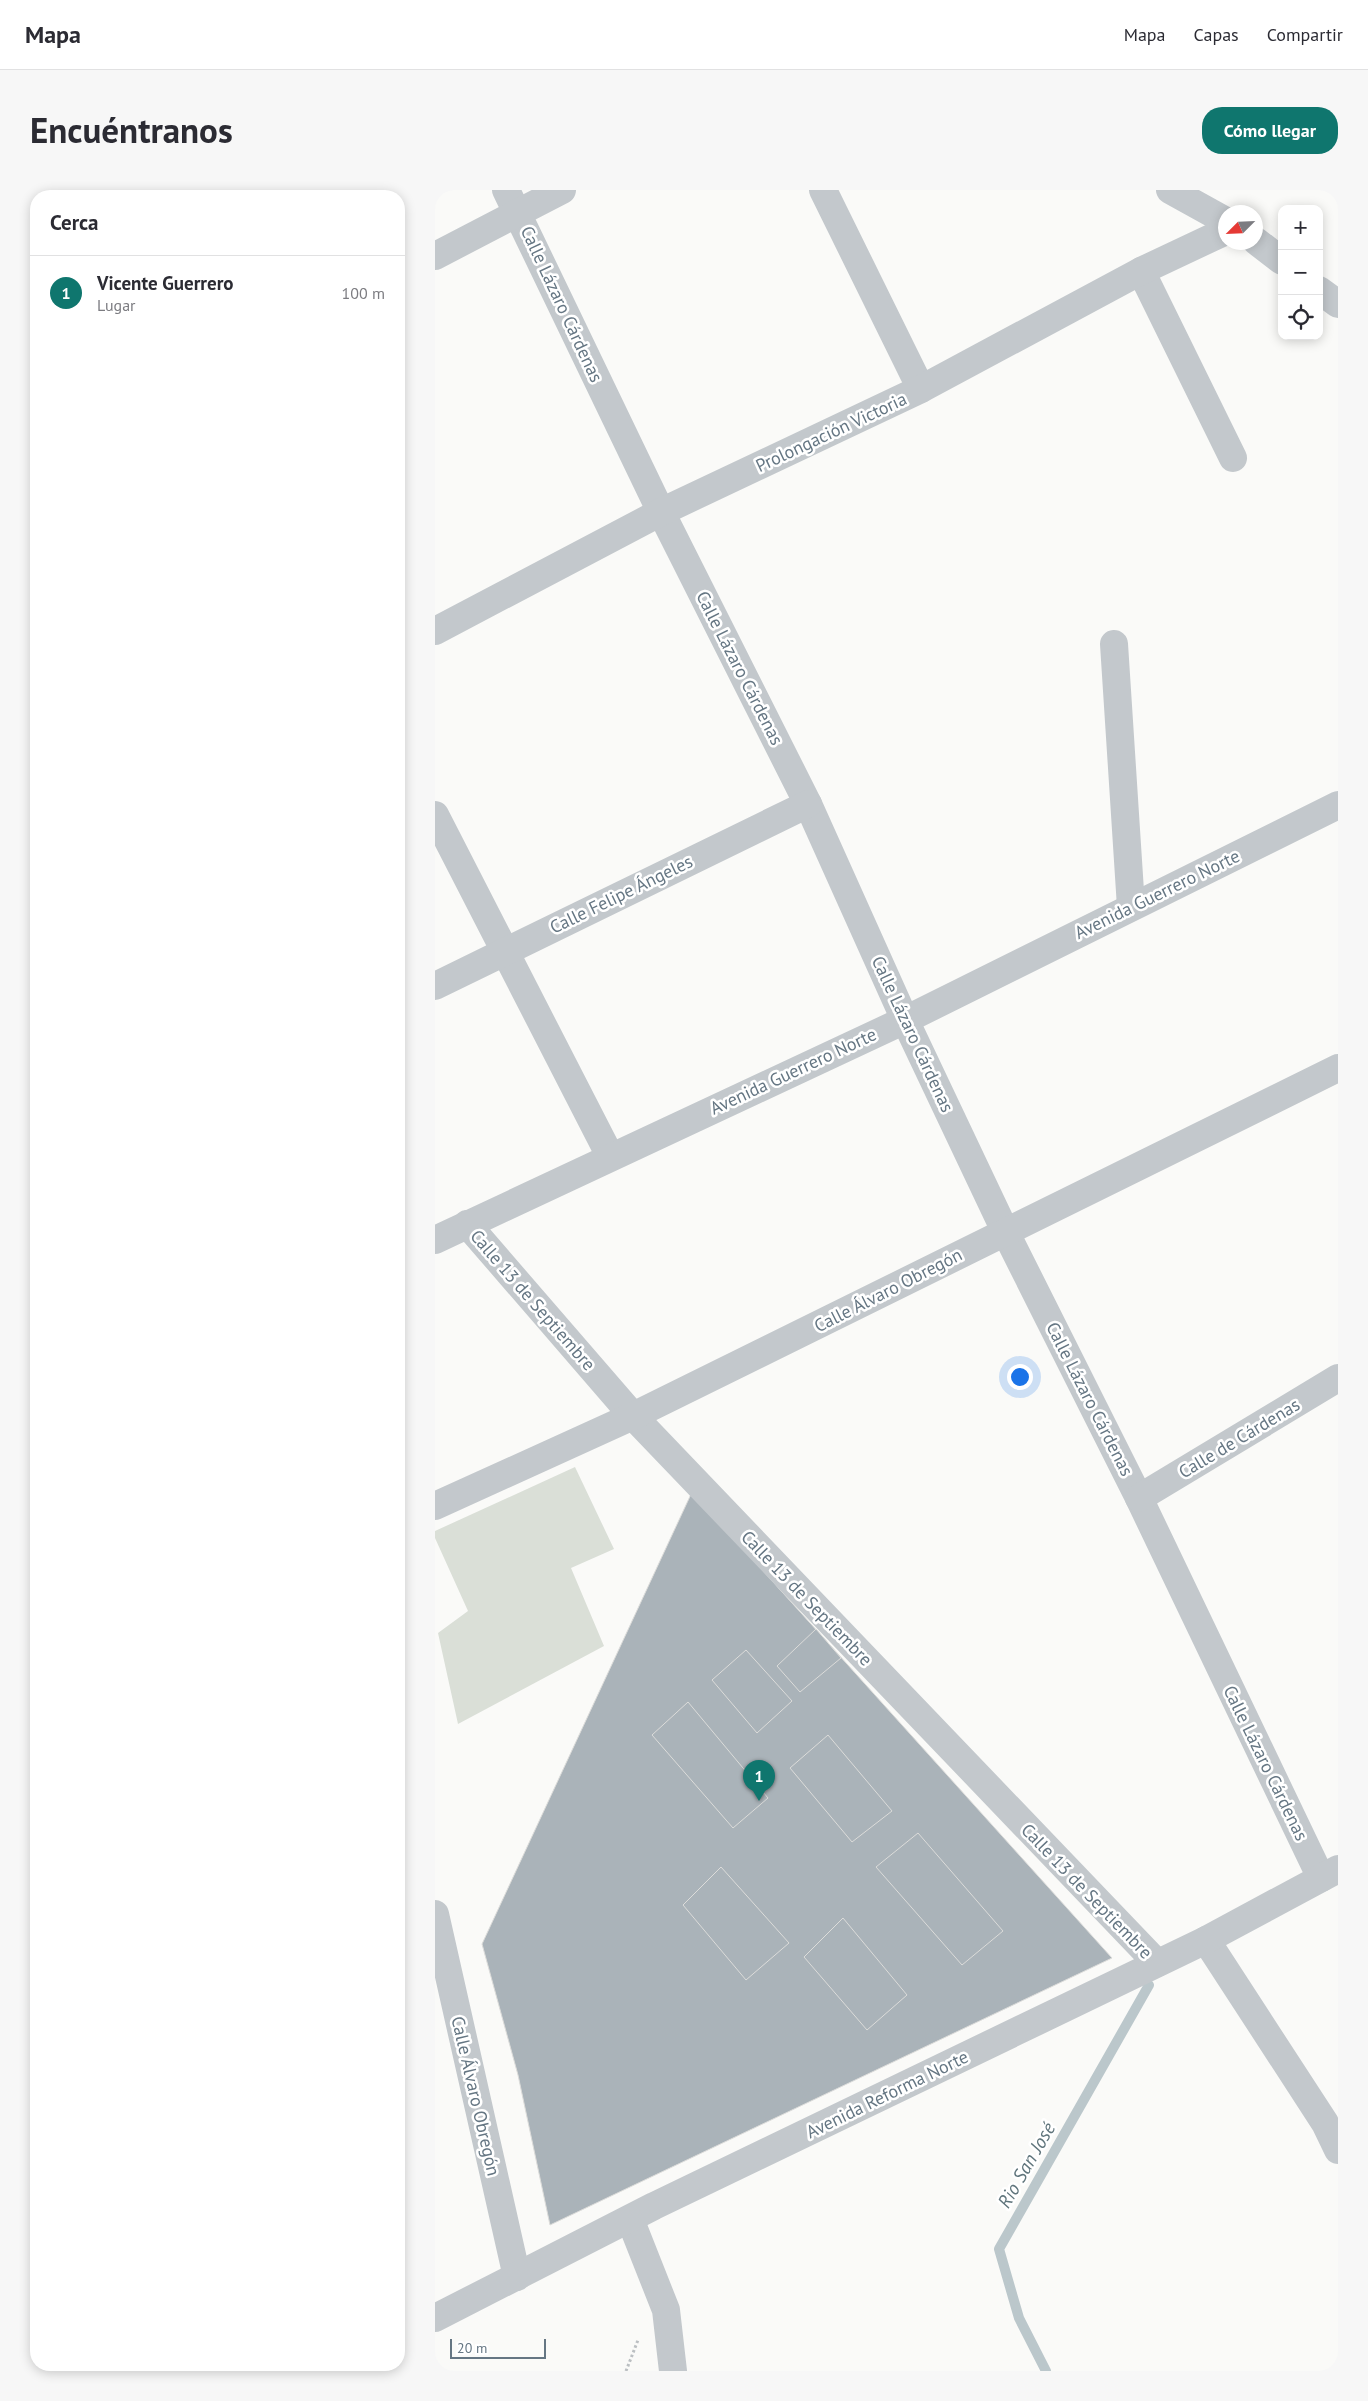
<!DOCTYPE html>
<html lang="es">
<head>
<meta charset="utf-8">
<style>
	:root { --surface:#fff; --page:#f7f7f7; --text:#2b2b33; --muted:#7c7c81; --line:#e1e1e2; --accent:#0f766e }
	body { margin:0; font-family:"PT Sans",sans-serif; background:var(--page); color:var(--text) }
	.controls { position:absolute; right:15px; top:15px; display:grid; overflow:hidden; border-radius:10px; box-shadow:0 2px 12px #0003 }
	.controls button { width:45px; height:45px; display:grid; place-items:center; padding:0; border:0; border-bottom:1px solid var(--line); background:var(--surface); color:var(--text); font:25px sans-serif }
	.compass { position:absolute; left:783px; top:15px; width:45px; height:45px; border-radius:50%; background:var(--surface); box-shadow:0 2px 12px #0003; rotate:246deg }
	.scale { position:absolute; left:15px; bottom:12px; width:96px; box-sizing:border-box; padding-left:5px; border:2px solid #657683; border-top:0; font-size:14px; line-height:18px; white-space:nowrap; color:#657683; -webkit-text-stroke:4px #fff; paint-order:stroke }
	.you { position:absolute; left:584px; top:1186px; width:18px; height:18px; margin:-12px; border:4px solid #fff; border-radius:50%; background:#1a73e8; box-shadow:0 0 0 8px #1a73e833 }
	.badge { display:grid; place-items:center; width:32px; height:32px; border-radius:50%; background:var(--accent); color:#fff; font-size:16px; font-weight:700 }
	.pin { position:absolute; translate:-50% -41px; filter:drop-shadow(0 1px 2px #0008) }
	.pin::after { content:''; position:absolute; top:26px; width:18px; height:15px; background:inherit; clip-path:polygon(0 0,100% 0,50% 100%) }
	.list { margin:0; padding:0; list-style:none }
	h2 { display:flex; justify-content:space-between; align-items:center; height:65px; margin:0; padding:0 20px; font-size:21px }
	h2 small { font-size:16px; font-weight:400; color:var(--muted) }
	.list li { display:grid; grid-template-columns:32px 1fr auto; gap:15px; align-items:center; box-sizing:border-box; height:75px; padding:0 20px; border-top:1px solid var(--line) }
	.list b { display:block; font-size:19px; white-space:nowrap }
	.list p { margin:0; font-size:16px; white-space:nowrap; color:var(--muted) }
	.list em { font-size:16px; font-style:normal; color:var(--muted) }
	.icon { flex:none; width:28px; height:28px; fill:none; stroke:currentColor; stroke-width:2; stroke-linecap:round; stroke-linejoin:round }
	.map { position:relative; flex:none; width:903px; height:2181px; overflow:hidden; border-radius:20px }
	header { display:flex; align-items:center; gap:30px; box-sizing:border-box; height:70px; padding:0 25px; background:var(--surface); border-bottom:1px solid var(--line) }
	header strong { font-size:24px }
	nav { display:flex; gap:28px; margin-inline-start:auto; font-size:18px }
	.intro { display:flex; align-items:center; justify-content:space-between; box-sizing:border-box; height:120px; padding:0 30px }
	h1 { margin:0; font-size:35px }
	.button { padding:12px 22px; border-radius:20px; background:var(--accent); color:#fff; font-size:18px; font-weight:700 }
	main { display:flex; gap:30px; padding:0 30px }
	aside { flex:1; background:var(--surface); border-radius:20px; box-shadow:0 2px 12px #0003 }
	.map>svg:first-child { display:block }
</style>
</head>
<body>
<header>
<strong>Mapa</strong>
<nav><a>Mapa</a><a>Capas</a><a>Compartir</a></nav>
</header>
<div class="intro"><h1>Encuéntranos</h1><a class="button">Cómo llegar</a></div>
<main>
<aside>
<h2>Cerca<small></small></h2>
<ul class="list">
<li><span class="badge">1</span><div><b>Vicente Guerrero</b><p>Lugar</p></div><em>100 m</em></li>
</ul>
</aside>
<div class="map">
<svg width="903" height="2181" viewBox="0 0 903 2181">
	<rect width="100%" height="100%" fill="#fafaf8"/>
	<path fill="#dadfd7" d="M 140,1277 L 179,1359 L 136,1378 L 169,1456 L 23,1534 L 3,1443 L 33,1421 L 0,1348 L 0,1341 Z"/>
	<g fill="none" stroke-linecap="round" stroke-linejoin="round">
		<path stroke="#bbc7cb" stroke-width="10" d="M 611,2181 L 584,2128 L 564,2059 L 714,1795"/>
	</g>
	<g fill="#aab3b9" stroke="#dcdcda">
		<path d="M 257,1302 L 677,1768 L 115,2035 L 83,1885 L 47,1754 Z"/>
		<path d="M 381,1439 L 406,1468 L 365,1502 L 342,1476 Z"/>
		<path d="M 311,1460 L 357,1511 L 322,1543 L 277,1490 Z"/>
		<path d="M 253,1512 L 333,1608 L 298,1638 L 217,1545 Z"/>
		<path d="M 393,1545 L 457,1621 L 417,1652 L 355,1578 Z"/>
		<path d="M 483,1643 L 568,1741 L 527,1775 L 441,1677 Z"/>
		<path d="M 286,1677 L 354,1753 L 311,1790 L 248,1715 Z"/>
		<path d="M 408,1728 L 472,1805 L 432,1840 L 369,1767 Z"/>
	</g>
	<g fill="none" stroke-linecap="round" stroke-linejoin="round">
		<path stroke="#bbbfc2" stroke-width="3" stroke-dasharray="2.5 2.5" stroke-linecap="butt" d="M 191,2181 L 203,2150"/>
		<g stroke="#c3c8cc" stroke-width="28">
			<path d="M 71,0 L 226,322 L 373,614 L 470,830 L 570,1041 L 704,1308 L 886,1688"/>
			<path d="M 388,0 L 486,199"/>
			<path d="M 735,0 L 791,31"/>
			<path d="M 821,51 L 847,71"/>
			<path d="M 0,66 L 127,0"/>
			<path d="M 706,81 L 798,268"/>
			<path d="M 884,100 L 903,114"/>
			<path d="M 0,441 L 226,322 L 486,199 L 706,81 L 791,41"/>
			<path d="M 679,454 L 696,717"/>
			<path d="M 0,625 L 175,966"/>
			<path d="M 0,796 L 373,614"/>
			<path d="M 32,1034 L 198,1226 L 722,1773"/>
			<path d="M 0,1050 L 470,830 L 903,615"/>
			<path d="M 704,1308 L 903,1188"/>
			<path d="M 0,1316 L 198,1226 L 903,878"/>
			<path d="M 0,1724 L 82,2087"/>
			<path d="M 771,1750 L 890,1933 L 903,1960"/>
			<path d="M 195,2029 L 231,2120 L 238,2181"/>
			<path d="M 0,2128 L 219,2016 L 771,1750 L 903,1679"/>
		</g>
	</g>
	<g text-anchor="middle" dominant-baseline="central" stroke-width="5" stroke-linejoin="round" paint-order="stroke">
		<g font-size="18" fill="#657683" stroke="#fff">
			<text transform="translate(127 114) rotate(65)">Calle Lázaro Cárdenas</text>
			<text transform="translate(396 242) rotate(-25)">Prolongación Victoria</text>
			<text transform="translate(305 478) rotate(63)">Calle Lázaro Cárdenas</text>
			<text transform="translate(186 704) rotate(-26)">Calle Felipe Ángeles</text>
			<text transform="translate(722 704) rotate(-26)">Avenida Guerrero Norte</text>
			<text transform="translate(478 844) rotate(65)">Calle Lázaro Cárdenas</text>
			<text transform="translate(358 881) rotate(-25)">Avenida Guerrero Norte</text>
			<text transform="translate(453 1100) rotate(-27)">Calle Álvaro Obregón</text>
			<text transform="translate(98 1110) rotate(49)">Calle 13 de Septiembre</text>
			<text transform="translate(655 1209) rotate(63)">Calle Lázaro Cárdenas</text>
			<text transform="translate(804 1248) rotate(-31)">Calle de Cárdenas</text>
			<text transform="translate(372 1408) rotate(46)">Calle 13 de Septiembre</text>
			<text transform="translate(831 1573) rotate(64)">Calle Lázaro Cárdenas</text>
			<text transform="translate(652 1701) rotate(46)">Calle 13 de Septiembre</text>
			<text transform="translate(452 1904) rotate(-26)">Avenida Reforma Norte</text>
			<text transform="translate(41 1906) rotate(77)">Calle Álvaro Obregón</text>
		</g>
		<g font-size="19" font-style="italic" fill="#60757c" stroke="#fff">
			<text transform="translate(591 1975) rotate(-60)">Rio San José</text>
		</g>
	</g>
</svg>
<div class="controls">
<button>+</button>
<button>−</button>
<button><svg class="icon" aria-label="locate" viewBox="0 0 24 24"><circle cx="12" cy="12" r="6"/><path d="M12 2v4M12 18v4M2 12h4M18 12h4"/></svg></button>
</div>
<svg class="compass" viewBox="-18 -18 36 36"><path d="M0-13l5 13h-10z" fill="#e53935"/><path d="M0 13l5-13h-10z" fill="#7c7c81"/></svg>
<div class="scale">20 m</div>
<div class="you"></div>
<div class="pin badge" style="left:324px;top:1611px">1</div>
</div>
</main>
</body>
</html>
